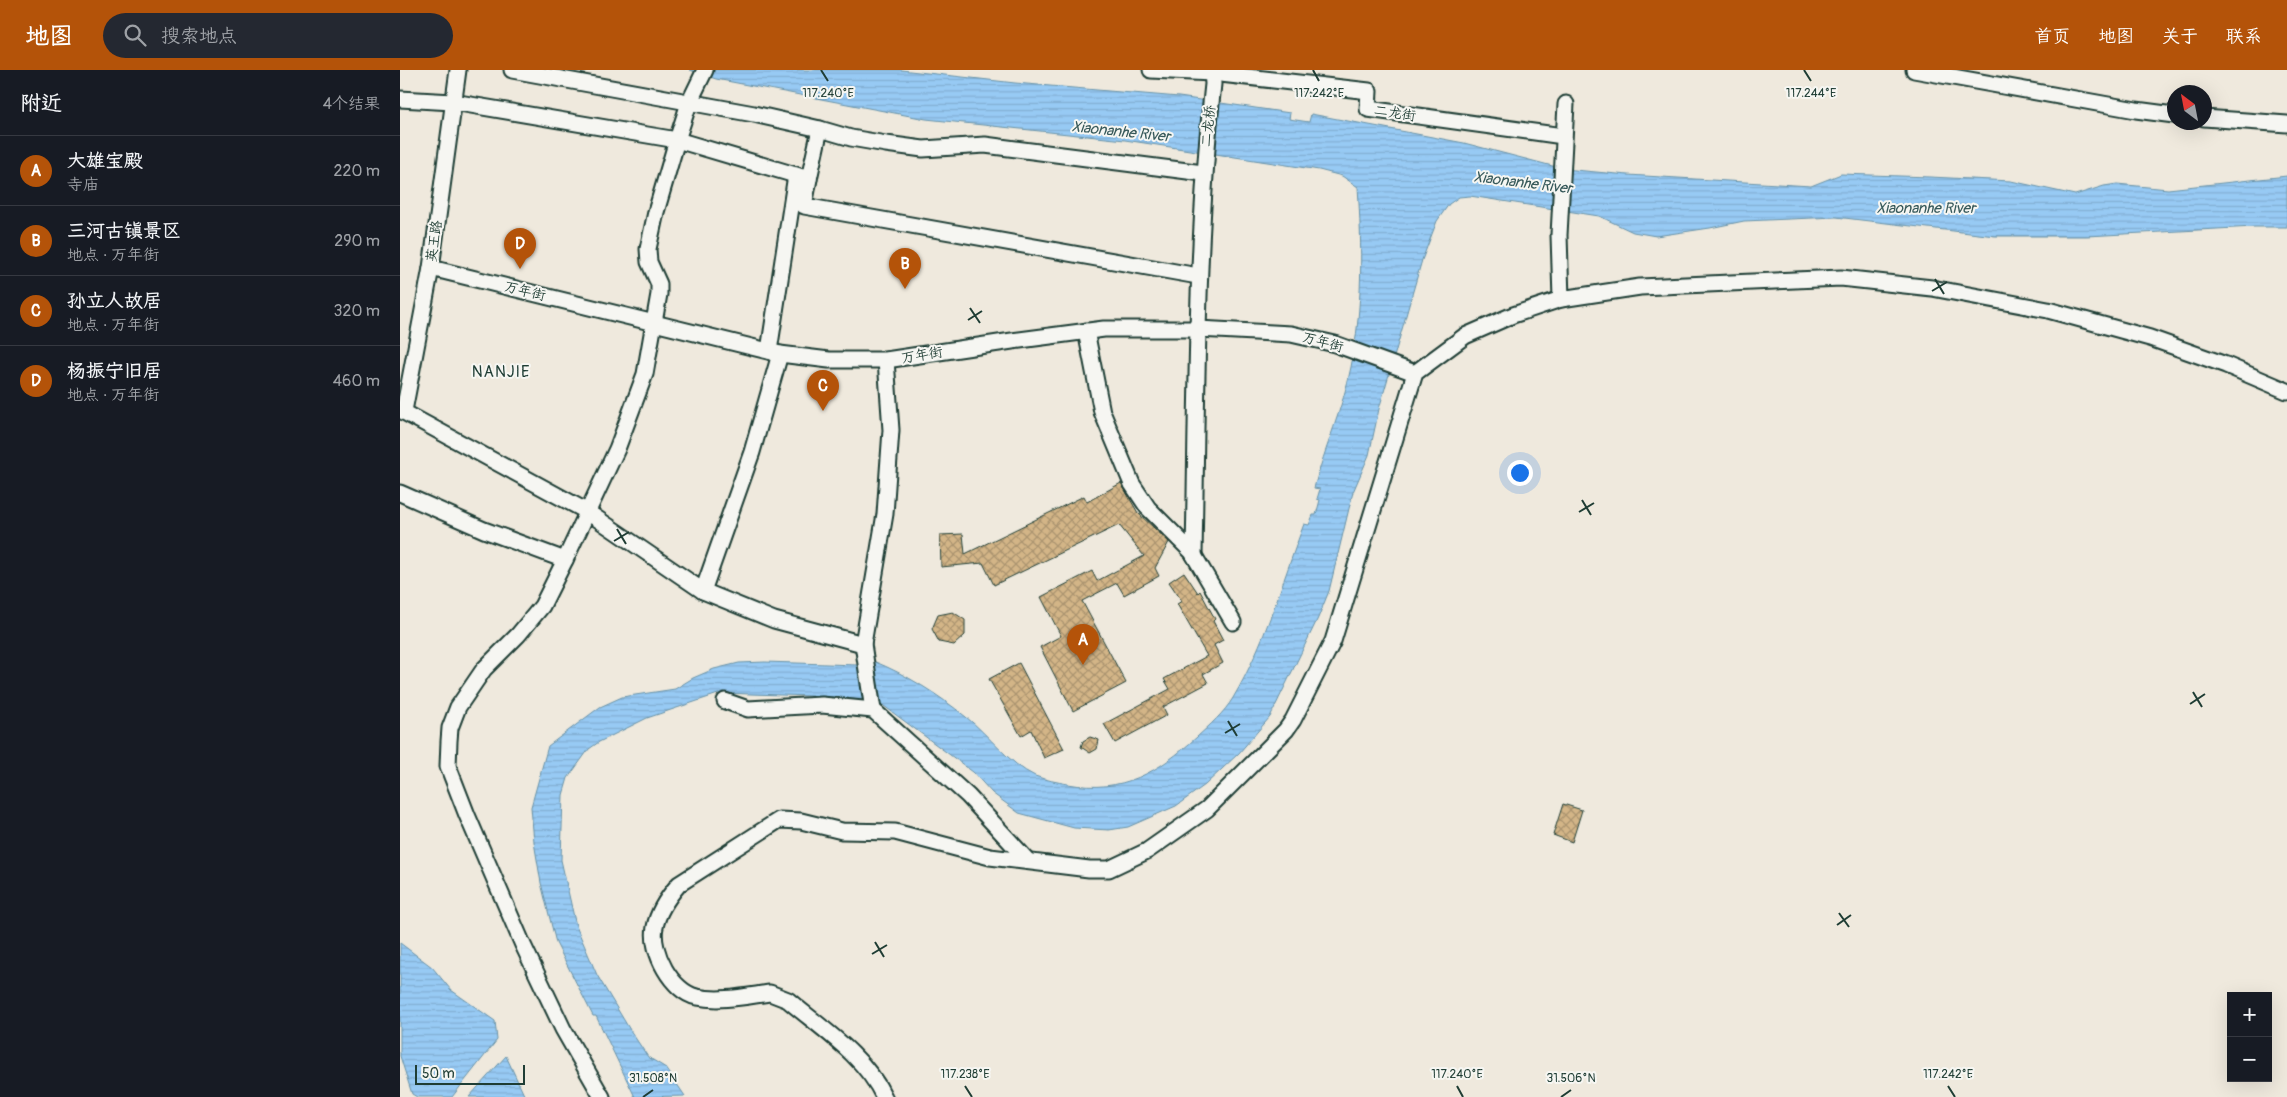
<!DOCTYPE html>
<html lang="zh">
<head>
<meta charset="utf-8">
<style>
	:root { --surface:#171b24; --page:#242831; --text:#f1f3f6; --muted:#9ea1a6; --line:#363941; --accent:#b45309 }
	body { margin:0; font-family:Pangolin,"LXGW WenKai TC",sans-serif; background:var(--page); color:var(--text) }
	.controls { position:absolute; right:15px; bottom:15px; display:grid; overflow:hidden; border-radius:0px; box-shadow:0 5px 20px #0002 }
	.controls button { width:45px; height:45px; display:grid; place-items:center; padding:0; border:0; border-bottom:1px solid var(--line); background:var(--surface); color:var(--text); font:25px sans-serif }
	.compass { position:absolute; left:1767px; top:15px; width:45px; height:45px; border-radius:50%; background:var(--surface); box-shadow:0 5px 20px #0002; rotate:328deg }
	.scale { position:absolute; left:15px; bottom:12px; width:110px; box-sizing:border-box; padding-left:5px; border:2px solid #1f3d34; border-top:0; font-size:14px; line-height:18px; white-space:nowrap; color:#1f3d34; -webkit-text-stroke:4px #f6f6f2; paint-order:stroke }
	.you { position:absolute; left:1119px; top:402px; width:18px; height:18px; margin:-12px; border:4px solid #fff; border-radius:50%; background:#1a73e8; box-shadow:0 0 0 8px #1a73e833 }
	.badge { display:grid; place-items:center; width:32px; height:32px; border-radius:50%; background:var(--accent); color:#fff; font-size:16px; font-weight:700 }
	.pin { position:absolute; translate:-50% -41px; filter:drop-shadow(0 1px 2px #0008) }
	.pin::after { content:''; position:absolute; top:26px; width:18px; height:15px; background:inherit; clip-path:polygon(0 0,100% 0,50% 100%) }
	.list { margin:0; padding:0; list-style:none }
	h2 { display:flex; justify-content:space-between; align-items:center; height:65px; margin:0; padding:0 20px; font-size:21px }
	h2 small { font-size:16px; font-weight:400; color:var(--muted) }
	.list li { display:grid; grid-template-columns:32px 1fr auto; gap:15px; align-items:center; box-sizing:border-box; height:70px; padding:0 20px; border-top:1px solid var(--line) }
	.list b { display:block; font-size:19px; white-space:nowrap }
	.list p { margin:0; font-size:16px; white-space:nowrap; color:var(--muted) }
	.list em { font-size:16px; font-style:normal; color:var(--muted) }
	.icon { flex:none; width:28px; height:28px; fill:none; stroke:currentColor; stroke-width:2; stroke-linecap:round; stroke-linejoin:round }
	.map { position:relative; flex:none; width:1887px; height:1027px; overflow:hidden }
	header { display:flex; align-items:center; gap:30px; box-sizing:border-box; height:70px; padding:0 25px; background:var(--accent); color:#fff }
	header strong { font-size:24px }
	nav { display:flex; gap:28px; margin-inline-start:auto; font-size:18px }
	.search { width:350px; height:45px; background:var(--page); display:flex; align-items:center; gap:12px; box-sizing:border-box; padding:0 18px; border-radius:28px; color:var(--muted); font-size:19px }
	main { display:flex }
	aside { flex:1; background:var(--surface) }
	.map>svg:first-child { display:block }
</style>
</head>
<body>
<header>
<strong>地图</strong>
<div class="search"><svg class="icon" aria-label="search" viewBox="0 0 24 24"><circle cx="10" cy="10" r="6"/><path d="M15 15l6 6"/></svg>搜索地点</div>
<nav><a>首页</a><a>地图</a><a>关于</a><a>联系</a></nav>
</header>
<main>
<aside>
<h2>附近<small>4个结果</small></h2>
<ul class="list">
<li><span class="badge">A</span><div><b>大雄宝殿</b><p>寺庙</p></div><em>220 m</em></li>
<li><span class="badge">B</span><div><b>三河古镇景区</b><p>地点 · 万年街</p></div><em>290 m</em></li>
<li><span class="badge">C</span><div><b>孙立人故居</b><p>地点 · 万年街</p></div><em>320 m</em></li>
<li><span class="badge">D</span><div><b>杨振宁旧居</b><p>地点 · 万年街</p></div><em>460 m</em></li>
</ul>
</aside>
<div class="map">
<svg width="1887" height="1027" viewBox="0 0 1887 1027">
	<defs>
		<pattern id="water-rules" width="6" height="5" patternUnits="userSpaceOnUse" patternTransform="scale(1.25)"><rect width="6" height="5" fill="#97caf4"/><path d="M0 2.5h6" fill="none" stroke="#82aed2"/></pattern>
		<pattern id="building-cross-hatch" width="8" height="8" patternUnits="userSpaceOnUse" patternTransform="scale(1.25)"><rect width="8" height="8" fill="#d3b587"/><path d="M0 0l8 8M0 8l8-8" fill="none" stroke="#ab946f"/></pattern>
	</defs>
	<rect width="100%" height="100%" fill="#efe9dd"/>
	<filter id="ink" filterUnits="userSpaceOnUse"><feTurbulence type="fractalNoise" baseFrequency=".02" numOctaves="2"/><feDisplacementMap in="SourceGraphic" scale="10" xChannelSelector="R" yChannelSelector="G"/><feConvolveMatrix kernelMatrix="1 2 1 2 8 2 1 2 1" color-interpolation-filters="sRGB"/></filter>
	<g filter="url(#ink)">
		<g fill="url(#water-rules)" stroke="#6792a7">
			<path d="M 290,0 L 501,0 L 615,13 L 779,27 L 890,43 L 889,49 L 909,52 L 911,44 L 1064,73 L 1164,99 L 1228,105 L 1411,116 L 1441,104 L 1530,107 L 1611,111 L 1675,125 L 1704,116 L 1717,114 L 1768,119 L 1887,106 L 1887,157 L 1854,157 L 1687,166 L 1595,166 L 1436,147 L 1344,151 L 1310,158 L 1256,166 L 1233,162 L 1199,146 L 1070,126 L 1059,127 L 1049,134 L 1037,151 L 1022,190 L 979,339 L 969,385 L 953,422 L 929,521 L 918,548 L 870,647 L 839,683 L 805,715 L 776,736 L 728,757 L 709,760 L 674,758 L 619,743 L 592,723 L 573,702 L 480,633 L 473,591 C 506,604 539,625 566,647 C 589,665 609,694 635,706 C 646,710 657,712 668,714 C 723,724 758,702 797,667 C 810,655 824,643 833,628 C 865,574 882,512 904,454 L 909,455 L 913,445 L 916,445 L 920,430 L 917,429 L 920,419 L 914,418 C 925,377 943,338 951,297 C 963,237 962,177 958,117 L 942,106 L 919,100 L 725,70 L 526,49 L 316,9 Z"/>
			<path d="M 365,592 L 458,595 L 465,631 L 441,627 L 321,623 L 247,648 L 199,672 L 189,679 L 168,708 L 163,725 L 161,790 L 176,856 L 197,905 L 230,960 L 248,987 L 266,998 L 285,1026 L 235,1027 L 196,946 L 193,946 L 156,873 L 141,813 L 134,772 L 131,737 L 148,676 L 200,637 L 222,627 L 275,619 L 293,608 L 314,599 L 339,593 Z"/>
			<path d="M 0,873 L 32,897 L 51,920 L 95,951 L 97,970 L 52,1027 L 17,1027 L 12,1024 L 0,986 Z"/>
			<path d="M 106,986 L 125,1027 L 69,1027 Z"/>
		</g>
		<g fill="url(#building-cross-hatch)" stroke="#1f3d34">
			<path d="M 721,413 L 738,443 L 769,472 L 755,498 L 759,506 L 724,525 L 717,513 L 682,531 L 726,613 L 673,641 L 640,577 L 661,566 L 641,527 L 692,501 L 697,511 L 744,486 L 719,455 L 594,515 L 583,493 L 541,497 L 540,465 L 563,464 L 565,484 L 684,426 L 687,432 Z"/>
			<path d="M 784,502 L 798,523 L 800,521 L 815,549 L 813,551 L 823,570 L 814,575 L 823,593 L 803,604 L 808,613 L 763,637 L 767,645 L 715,673 L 704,654 L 770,619 L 764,609 L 807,586 L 777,534 L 782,531 L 769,512 Z"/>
			<path d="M 553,542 L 565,550 L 565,565 L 554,575 L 539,572 L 532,559 L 538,545 Z"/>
			<path d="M 619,593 L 664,679 L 644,688 L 631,660 L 621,666 L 589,609 Z"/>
			<path d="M 690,667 L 699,670 L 697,679 L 690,683 L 681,677 L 683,671 Z"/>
			<path d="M 1163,734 L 1182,740 L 1172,772 L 1153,765 Z"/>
		</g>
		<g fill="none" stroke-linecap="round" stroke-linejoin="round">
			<g stroke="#1f3d34" stroke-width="19">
				<g id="minor">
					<path d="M 112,0 L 354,44 L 420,59 L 451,68 L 486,74 L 523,79 L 585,75 L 803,103"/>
					<path d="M 751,0 L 812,3 L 969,21 L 968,39 L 1163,66"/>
					<path d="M 1514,0 L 1736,40 L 1774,45"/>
					<path d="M 0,29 L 53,32 L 277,70 L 409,109 L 404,136 L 798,206"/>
					<path d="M 1804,48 L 1887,54"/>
					<path d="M 409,109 L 420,59"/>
					<path d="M 31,198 L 380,284 L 429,290 L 486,290 L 612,271 L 704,259 L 798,259 L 891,264 L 935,274 L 1015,303"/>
					<path d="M 1161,229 L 1159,165 L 1166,34"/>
					<path d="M 686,261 L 702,342 L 732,414 L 748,438 L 792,482 L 833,552"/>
					<path d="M 369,281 L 396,105"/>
					<path d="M 0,340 L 186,441 L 303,521 L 374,550 L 463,574"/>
					<path d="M 4,341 L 31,198 L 58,0"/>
					<path d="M 0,423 L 84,460 L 165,490"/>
					<path d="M 794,485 C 797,328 796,171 813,14 L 812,0"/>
					<path d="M 303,521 L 352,382 L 380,284"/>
					<path d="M 325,631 L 348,639 L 422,635 L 473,640 L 568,726 L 628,791"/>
					<path d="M 473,640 L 463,574 L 485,444 L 491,360 L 486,290"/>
					<path d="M 202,1027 L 163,959 L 123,875 L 67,745 L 48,696 L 49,671 L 50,658 L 58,637 L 84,599 L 118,565 L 142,536 L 165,490 L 217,379 L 245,304 L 259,224 L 259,214 L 249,192 L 248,179 L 256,142 L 277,70 L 289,33 L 305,0"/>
					<path d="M 484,1027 C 465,986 422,959 388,930 L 370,923 C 347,926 320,932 297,927 C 272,922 250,881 255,857 C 258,841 268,827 279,814 L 379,750 L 401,751 L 442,761 L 495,762 L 590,787 L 689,799 L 709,799 L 747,781 L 807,739 L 886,660 L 893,650 L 933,571 L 1015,303 L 1065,266 L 1113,245 L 1161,229 L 1240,217 L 1441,208 L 1532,218 L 1648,240 L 1750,268 L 1826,295 L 1887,321"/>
				</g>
			</g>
			<use href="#minor" stroke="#f6f6f2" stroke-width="15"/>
		</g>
	</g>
	<path fill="none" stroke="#1f3d34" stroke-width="2" d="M 421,0 L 428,11M 913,0 L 919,11M 1404,0 L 1411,11M 1535,209 L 1544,224M 1532,221 L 1547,212M 570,238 L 580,253M 568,250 L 582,241M 1182,430 L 1191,445M 1179,442 L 1194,433M 217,459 L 226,474M 214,471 L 229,462M 1793,622 L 1802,637M 1790,634 L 1805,624M 828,651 L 837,666M 825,663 L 840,654M 1439,843 L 1449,857M 1437,855 L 1451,845M 475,872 L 484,887M 472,884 L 487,875M 565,1016 L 572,1027M 1057,1016 L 1063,1027M 1548,1016 L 1555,1027M 243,1027 L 253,1020M 1161,1027 L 1171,1020"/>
	<g text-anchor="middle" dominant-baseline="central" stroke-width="4" stroke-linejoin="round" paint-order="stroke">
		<g font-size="14" fill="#1f3d34" stroke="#f6f6f2">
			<text transform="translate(995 43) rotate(9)">二龙街</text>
			<text transform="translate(808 56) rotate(-84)">二龙桥</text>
			<text transform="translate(34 171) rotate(-82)">英王路</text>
			<text transform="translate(125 221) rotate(14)">万年街</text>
			<text transform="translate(923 272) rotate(15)">万年街</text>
			<text transform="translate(522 285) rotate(-9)">万年街</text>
		</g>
		<g font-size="15" font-style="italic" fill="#37595a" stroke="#f6f6f2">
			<text transform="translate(721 62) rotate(6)">Xiaonanhe River</text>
			<text transform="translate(1123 113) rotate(7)">Xiaonanhe River</text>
			<text x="1526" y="138">Xiaonanhe River</text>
		</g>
		<g font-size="16" letter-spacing="1" fill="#1f3d34" stroke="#f6f6f2">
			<text x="101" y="302">NANJIE</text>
		</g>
	</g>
	<g font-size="12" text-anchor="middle" fill="#1f3d34" stroke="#f6f6f2" stroke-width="4" stroke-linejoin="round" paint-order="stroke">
		<text x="428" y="27">117.240°E</text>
		<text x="919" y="27">117.242°E</text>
		<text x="1411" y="27">117.244°E</text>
		<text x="565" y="1008">117.238°E</text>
		<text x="1057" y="1008">117.240°E</text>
		<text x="1548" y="1008">117.242°E</text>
		<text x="253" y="1012">31.508°N</text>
		<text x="1171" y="1012">31.506°N</text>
	</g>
</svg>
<div class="controls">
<button>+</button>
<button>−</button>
</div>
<svg class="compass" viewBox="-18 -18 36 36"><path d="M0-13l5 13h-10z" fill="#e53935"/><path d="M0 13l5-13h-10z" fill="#9ea1a6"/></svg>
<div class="scale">50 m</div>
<div class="you"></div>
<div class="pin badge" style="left:683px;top:595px">A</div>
<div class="pin badge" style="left:505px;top:219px">B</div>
<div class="pin badge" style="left:423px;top:341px">C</div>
<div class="pin badge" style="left:120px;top:199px">D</div>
</div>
</main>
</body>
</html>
